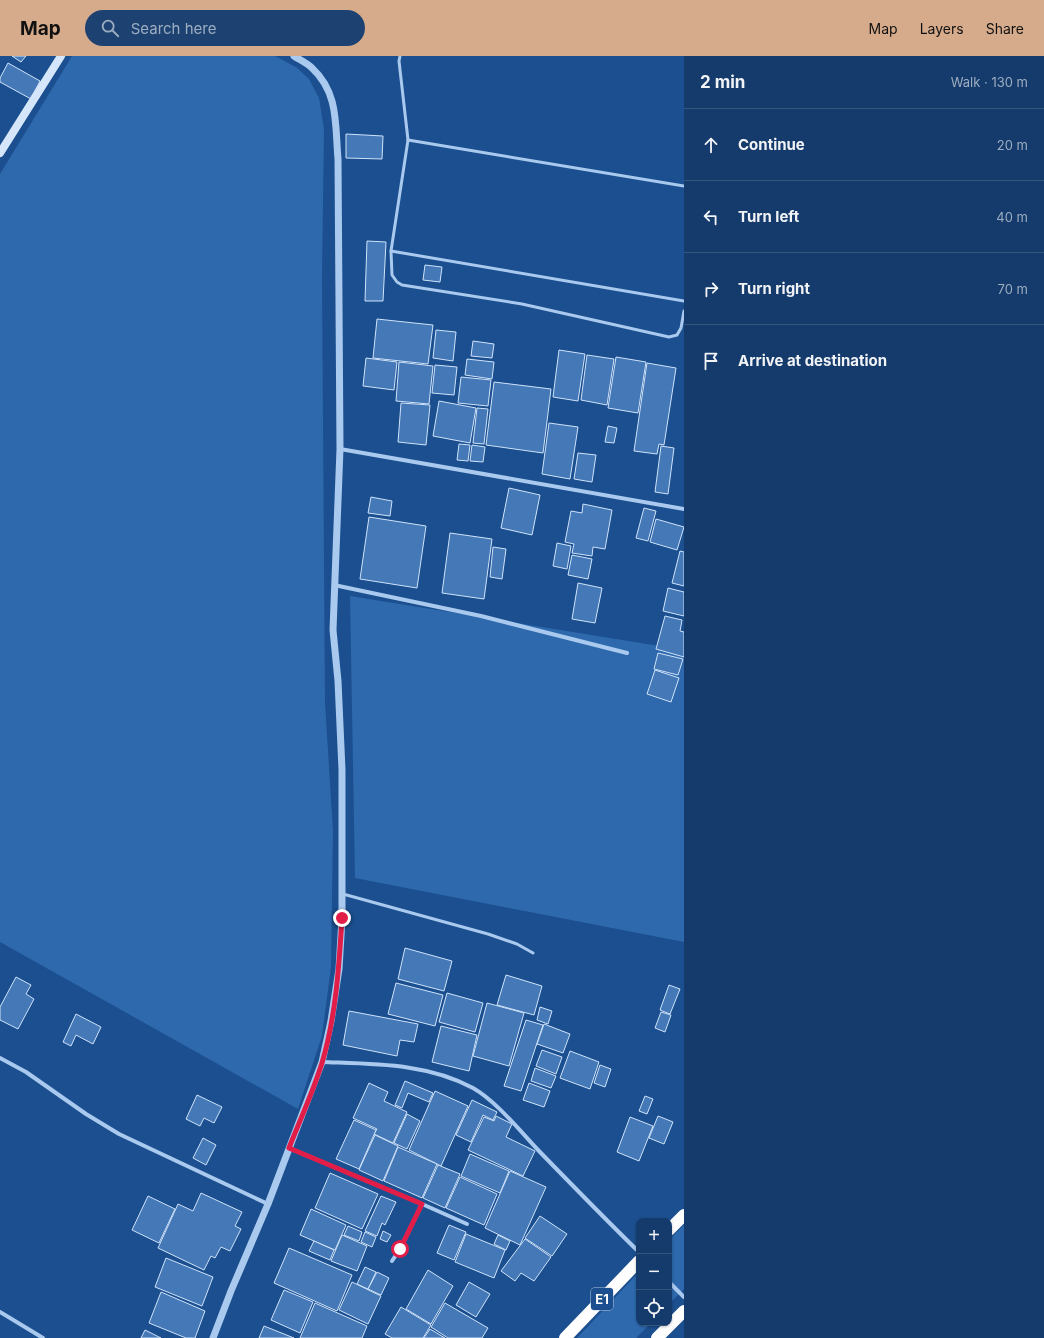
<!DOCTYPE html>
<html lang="en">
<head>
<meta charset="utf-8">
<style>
	:root { --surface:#143b6b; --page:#1d4271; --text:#f1f3f6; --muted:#9dadc1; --line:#33557e; --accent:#d6ab8b }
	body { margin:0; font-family:Inter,sans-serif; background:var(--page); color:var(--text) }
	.controls { position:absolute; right:12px; bottom:12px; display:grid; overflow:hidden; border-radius:8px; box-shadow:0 1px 3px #0004 }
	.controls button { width:36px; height:36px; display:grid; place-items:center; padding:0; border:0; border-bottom:1px solid var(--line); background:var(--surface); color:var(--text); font:20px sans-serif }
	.stop { position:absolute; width:12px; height:12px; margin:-9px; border:3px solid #e11d48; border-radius:50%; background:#fff }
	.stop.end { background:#e11d48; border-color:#fff; box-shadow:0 1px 4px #0008 }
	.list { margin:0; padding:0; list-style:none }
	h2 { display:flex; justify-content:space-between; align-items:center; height:52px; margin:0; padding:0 16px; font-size:17px }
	h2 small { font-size:13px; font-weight:400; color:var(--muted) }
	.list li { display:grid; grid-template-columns:26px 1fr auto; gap:12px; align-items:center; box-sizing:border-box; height:72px; padding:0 16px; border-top:1px solid var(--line) }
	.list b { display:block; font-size:15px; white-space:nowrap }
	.list em { font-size:13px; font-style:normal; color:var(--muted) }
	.icon { flex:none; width:22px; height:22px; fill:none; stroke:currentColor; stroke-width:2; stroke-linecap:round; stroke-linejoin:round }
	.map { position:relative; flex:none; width:684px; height:1282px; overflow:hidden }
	header { display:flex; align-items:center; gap:24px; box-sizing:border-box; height:56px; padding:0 20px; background:var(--accent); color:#111 }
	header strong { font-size:19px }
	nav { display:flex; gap:22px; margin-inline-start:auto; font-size:14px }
	.search { width:280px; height:36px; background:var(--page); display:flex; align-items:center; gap:10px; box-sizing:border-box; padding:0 14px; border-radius:22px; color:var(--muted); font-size:15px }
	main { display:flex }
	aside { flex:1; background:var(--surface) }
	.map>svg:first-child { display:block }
</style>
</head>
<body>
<header>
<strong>Map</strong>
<div class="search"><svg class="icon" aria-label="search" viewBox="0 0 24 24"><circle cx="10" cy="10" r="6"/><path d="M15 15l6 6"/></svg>Search here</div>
<nav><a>Map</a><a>Layers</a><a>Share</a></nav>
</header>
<main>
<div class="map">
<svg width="684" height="1282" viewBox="0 0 684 1282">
	<rect width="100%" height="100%" fill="#1b4f8f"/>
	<g fill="#2e69ad">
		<path d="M 72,0 L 275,0 L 296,11 L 309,23 L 319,42 L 324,73 L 322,222 L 325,647 L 333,775 L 331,911 L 322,980 L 298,1053 L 0,886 L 0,118 Z"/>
		<path d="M 350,540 L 684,594 L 684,886 L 355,822 Z"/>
		<path d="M 684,1169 L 684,1233 L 669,1248 L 669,1184 Z"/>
		<path d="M 639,1216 L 639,1267 L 651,1267 L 636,1282 L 577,1282 Z"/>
	</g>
	<g fill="#4478b7" stroke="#cfe3fa">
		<path d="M 12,0 L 26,0 L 21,6 Z"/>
		<path d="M 8,7 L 40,25 L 31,43 L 0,26 L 0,22 Z"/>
		<path d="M 346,78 L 383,80 L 382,103 L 346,102 Z"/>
		<path d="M 367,185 L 386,186 L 383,245 L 365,245 Z"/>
		<path d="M 425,209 L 442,211 L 440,226 L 423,224 Z"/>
		<path d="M 377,263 L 433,269 L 428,308 L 373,302 Z"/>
		<path d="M 436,274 L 456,276 L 453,305 L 433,302 Z"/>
		<path d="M 473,285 L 494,288 L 492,302 L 471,300 Z"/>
		<path d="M 559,294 L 585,298 L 578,345 L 553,341 Z"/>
		<path d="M 587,299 L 614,303 L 607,349 L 581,344 Z"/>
		<path d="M 616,301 L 646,306 L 638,357 L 608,352 Z"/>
		<path d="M 366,302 L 397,306 L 394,334 L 363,330 Z"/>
		<path d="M 467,303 L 494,306 L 492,323 L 465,319 Z"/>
		<path d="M 399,306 L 433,310 L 429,348 L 396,345 Z"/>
		<path d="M 647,307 L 676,312 L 664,389 L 659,388 L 657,398 L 634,395 Z"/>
		<path d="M 435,309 L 457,311 L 454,339 L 432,337 Z"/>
		<path d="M 461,321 L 491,324 L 488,350 L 458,347 Z"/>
		<path d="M 494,326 L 551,333 L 543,397 L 486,389 Z"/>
		<path d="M 439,345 L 476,352 L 470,387 L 433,380 Z"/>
		<path d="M 401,347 L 430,349 L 426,389 L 398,386 Z"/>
		<path d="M 477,352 L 488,353 L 484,388 L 473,387 Z"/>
		<path d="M 549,367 L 578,371 L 570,423 L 542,418 Z"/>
		<path d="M 608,370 L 617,372 L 614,387 L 605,386 Z"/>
		<path d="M 459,388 L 470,389 L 468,405 L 457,404 Z"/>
		<path d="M 472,389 L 485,391 L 483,406 L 470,405 Z"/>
		<path d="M 661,390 L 674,392 L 668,438 L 655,436 Z"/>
		<path d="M 578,397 L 596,399 L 592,426 L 574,423 Z"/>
		<path d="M 509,432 L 540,439 L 532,479 L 501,472 Z"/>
		<path d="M 371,441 L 392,445 L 390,460 L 368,457 Z"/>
		<path d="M 583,448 L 612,454 L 605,493 L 593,491 L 592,500 L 572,497 L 574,488 L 565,486 L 571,455 L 582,457 Z"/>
		<path d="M 644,452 L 656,455 L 648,485 L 636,482 Z"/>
		<path d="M 369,461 L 426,470 L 417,532 L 360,523 Z"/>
		<path d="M 656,463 L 684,471 L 677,494 L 650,486 Z"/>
		<path d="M 450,477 L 492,483 L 484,543 L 442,537 Z"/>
		<path d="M 557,487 L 571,490 L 567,513 L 553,510 Z"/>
		<path d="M 493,491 L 506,493 L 502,523 L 490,521 Z"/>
		<path d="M 680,495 L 684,496 L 684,530 L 672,527 Z"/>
		<path d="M 572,499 L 592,503 L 588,523 L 568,519 Z"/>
		<path d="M 578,527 L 602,532 L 595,567 L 572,563 Z"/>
		<path d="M 668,532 L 684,536 L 684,560 L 663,555 Z"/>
		<path d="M 665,560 L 682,564 L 680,575 L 684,576 L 684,601 L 656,593 Z"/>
		<path d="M 658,597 L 683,603 L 678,619 L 654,613 Z"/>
		<path d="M 655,614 L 679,622 L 671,646 L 647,638 Z"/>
		<path d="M 405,892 L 452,905 L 444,935 L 398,923 Z"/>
		<path d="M 506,919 L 542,930 L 534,959 L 497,949 Z"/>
		<path d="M 16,921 L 31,929 L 26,938 L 34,943 L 18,973 L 0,964 L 0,951 Z"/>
		<path d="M 396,927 L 443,939 L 435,970 L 388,958 Z"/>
		<path d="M 669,929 L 680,933 L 670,958 L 660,954 Z"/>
		<path d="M 447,937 L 483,947 L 475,976 L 439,966 Z"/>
		<path d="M 487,947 L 524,957 L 509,1010 L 473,1000 Z"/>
		<path d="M 540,951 L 552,955 L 548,968 L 537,964 Z"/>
		<path d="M 349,955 L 418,968 L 414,986 L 400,984 L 397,1000 L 343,989 Z"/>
		<path d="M 661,956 L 671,959 L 665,976 L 655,972 Z"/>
		<path d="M 76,958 L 101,971 L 93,988 L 76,979 L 71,990 L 63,986 Z"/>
		<path d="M 526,964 L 543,969 L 521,1035 L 504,1030 Z"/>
		<path d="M 544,968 L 570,978 L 563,997 L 537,988 Z"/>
		<path d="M 441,970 L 477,979 L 469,1015 L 432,1006 Z"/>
		<path d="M 542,994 L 562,1001 L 556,1018 L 536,1010 Z"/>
		<path d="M 570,995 L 599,1006 L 590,1033 L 560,1022 Z"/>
		<path d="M 600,1009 L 611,1013 L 605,1031 L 594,1027 Z"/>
		<path d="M 535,1012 L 556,1020 L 551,1032 L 531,1025 Z"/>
		<path d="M 405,1025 L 433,1037 L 429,1046 L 408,1037 L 402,1052 L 395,1049 Z"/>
		<path d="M 369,1027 L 388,1036 L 384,1045 L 407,1056 L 393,1087 L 374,1078 L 377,1073 L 353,1062 Z"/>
		<path d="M 529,1027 L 550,1035 L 544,1051 L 523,1044 Z"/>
		<path d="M 435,1035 L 468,1050 L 441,1110 L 409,1094 Z"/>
		<path d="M 197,1039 L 222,1051 L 214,1067 L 204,1062 L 200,1070 L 186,1063 Z"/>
		<path d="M 645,1040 L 653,1043 L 647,1058 L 639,1055 Z"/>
		<path d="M 472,1044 L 497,1056 L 493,1064 L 483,1059 L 471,1086 L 456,1079 Z"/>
		<path d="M 407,1058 L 420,1065 L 407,1093 L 394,1087 Z"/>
		<path d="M 496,1060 L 512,1068 L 506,1081 L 535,1095 L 523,1120 L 468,1094 L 484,1061 L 494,1065 Z"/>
		<path d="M 658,1060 L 673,1066 L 664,1088 L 649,1082 Z"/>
		<path d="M 630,1061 L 653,1070 L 639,1105 L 617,1096 Z"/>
		<path d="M 354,1064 L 376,1074 L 359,1113 L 336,1103 Z"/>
		<path d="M 375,1079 L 398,1090 L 383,1125 L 359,1114 Z"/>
		<path d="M 203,1082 L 216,1089 L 206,1109 L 193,1102 Z"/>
		<path d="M 398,1091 L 437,1108 L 422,1142 L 384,1125 Z"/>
		<path d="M 470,1098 L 509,1115 L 500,1137 L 461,1120 Z"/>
		<path d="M 438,1109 L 460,1118 L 445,1152 L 423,1142 Z"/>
		<path d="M 510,1115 L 546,1131 L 520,1189 L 485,1172 Z"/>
		<path d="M 330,1117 L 378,1138 L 362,1173 L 315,1152 Z"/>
		<path d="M 460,1121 L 497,1138 L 484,1169 L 446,1152 Z"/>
		<path d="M 201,1137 L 242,1156 L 235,1170 L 241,1173 L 230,1195 L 221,1191 L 215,1202 L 211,1200 L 204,1214 L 158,1192 L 178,1148 L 193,1155 Z"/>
		<path d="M 148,1140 L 175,1153 L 159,1187 L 132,1174 Z"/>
		<path d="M 381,1140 L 396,1146 L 385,1169 L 382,1167 L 377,1180 L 365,1175 Z"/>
		<path d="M 311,1153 L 346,1169 L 335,1194 L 300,1179 Z"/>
		<path d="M 540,1160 L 567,1178 L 552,1200 L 525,1182 Z"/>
		<path d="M 449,1169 L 466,1176 L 454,1204 L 437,1197 Z"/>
		<path d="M 348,1170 L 362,1176 L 359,1185 L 344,1179 Z"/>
		<path d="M 383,1175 L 391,1179 L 387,1186 L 380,1183 Z"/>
		<path d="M 365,1176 L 376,1181 L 372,1191 L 361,1186 Z"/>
		<path d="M 466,1178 L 505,1194 L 494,1222 L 455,1206 Z"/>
		<path d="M 342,1179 L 367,1190 L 357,1215 L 331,1205 Z"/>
		<path d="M 498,1179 L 510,1185 L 506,1194 L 494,1188 Z"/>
		<path d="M 525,1183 L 551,1201 L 534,1225 L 521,1217 L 515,1225 L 501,1215 Z"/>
		<path d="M 314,1185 L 334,1194 L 330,1204 L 309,1195 Z"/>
		<path d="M 289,1192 L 352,1219 L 337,1255 L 274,1227 Z"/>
		<path d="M 166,1202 L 213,1221 L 202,1250 L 155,1231 Z"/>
		<path d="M 365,1211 L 376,1216 L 368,1233 L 357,1228 Z"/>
		<path d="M 428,1214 L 453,1230 L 431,1268 L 406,1253 Z"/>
		<path d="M 377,1216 L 389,1222 L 381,1239 L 368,1233 Z"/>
		<path d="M 352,1226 L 381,1240 L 368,1268 L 339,1254 Z"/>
		<path d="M 469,1226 L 490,1238 L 476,1261 L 456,1249 Z"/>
		<path d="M 284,1234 L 313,1246 L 300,1277 L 271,1264 Z"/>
		<path d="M 161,1236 L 205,1255 L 195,1282 L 186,1282 L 149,1267 Z"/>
		<path d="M 315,1247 L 367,1270 L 362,1282 L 300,1282 Z"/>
		<path d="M 445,1247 L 488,1272 L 482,1282 L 448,1282 L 431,1271 Z"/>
		<path d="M 401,1251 L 431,1269 L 423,1282 L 392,1282 L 385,1278 Z"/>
		<path d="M 264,1270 L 294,1282 L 259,1282 Z"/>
		<path d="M 430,1273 L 445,1282 L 424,1282 Z"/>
		<path d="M 145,1274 L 161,1282 L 141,1282 Z"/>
	</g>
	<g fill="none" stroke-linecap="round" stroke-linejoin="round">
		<g stroke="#a9c9ee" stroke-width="3">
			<path d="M 400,0 L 399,5 L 408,84 L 391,195 L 392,219 L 397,226 L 402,229 L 522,248 L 669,281 L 677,279 L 681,272 L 684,255"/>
			<path d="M 408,84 L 684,130"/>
			<path d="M 391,195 L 684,245"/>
			<path d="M 343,838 L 488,878 L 517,888 L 533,897"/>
		</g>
		<g stroke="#a9c9ee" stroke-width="4">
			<path d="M 340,393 L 684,453"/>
			<path d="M 334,529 L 481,560 L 627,597"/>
			<path d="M 0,1002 L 26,1016 L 86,1058 L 119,1078 L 268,1148"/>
			<path d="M 322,1006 C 373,1008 427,1007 473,1032 C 496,1045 520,1075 539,1095 C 572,1129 605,1163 639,1196"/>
			<path d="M 289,1092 L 422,1148 L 467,1168"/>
			<path d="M 392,1205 L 400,1193 L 422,1148"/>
			<path d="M 669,1226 L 684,1241"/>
			<path d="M 0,1256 L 43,1282"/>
		</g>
		<path stroke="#a9c9ee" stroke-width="7" d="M 213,1282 L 231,1235 L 268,1148 L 322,1006 L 331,965 L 339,913 L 342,862 L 342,714 L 338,625 L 333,574 L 340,393 L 338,103 C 335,69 339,37 312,12 C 307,7 300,4 294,0"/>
		<path stroke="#d6e6fa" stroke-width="8" d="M 0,97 L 61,0"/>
		<g stroke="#fff" stroke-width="12">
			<path d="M 669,1174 L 684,1159"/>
			<path d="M 565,1282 L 639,1205"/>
			<path d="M 657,1282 L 684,1255"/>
		</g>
	</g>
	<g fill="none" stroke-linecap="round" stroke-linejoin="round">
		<path stroke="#e11d48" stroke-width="5" d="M 342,862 C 339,910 336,960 322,1007 C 313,1036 300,1064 289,1092 L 422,1148 L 400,1193"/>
	</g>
	<g text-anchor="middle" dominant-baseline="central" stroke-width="3" stroke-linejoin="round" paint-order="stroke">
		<rect fill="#1b4f8f" stroke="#bbcadd" stroke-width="1" x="591" y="1232" width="22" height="22" rx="3"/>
		<g font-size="13" font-weight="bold" fill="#fff">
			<text x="602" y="1243">E1</text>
		</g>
	</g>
</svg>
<div class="controls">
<button>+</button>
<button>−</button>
<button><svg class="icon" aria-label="locate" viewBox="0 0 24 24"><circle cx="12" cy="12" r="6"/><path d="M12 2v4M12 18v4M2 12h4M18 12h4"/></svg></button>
</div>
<div class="stop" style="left:400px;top:1193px"></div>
<div class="stop end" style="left:342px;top:862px"></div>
</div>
<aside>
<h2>2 min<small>Walk · 130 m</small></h2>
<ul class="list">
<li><svg class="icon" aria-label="ahead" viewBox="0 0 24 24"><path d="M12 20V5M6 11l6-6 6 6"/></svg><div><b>Continue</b></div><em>20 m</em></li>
<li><svg class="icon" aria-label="left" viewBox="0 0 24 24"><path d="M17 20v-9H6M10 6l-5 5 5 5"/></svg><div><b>Turn left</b></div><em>40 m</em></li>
<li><svg class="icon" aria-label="right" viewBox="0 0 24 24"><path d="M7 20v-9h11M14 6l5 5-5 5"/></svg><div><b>Turn right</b></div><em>70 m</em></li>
<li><svg class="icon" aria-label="arrive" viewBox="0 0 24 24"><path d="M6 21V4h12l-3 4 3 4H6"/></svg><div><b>Arrive at destination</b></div></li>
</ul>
</aside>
</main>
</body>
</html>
